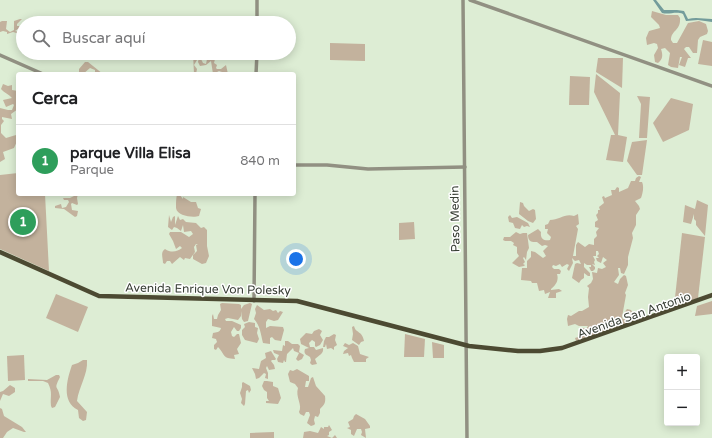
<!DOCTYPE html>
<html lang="es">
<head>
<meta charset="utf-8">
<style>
	:root { --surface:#fff; --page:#f2f2f2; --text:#202124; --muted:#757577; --line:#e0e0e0; --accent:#b45309 }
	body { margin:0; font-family:"Varela Round",sans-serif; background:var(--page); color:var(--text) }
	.controls { position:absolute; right:12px; bottom:12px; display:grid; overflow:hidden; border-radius:4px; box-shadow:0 2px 10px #0003 }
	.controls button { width:36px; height:36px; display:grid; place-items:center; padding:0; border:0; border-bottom:1px solid var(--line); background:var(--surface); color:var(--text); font:20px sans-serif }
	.you { position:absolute; left:296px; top:259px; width:14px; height:14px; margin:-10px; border:3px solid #fff; border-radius:50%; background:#1a73e8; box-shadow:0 0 0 6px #1a73e833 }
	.badge { display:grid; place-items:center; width:26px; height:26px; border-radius:50%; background:var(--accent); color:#fff; font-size:13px; font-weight:700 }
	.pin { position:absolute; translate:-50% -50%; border:2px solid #fff; box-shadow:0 1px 4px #0006 }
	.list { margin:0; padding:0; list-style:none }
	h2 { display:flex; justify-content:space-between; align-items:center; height:52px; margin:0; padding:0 16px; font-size:17px }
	h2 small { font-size:13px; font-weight:400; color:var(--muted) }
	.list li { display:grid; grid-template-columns:26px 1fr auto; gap:12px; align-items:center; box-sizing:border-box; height:72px; padding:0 16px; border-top:1px solid var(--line) }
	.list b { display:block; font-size:15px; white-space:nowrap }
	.list p { margin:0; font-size:13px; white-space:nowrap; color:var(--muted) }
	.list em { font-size:13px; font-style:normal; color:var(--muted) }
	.icon { flex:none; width:22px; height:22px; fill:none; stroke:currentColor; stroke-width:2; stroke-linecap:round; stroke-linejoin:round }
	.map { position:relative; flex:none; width:712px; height:438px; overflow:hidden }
	.search { position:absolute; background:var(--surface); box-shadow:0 2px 10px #0003; left:16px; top:16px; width:280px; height:44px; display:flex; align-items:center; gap:10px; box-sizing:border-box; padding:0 14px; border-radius:22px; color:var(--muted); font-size:15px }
	.panel { position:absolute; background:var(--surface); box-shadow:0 2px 10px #0003; left:16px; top:72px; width:280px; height:124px; border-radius:4px }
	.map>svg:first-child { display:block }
</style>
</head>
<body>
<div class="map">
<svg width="712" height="438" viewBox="0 0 712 438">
	<rect width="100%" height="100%" fill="#ddedd4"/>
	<g fill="#c3b29d">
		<path d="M 652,11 L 666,15 L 678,15 L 680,18 C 681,31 671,30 671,40 L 673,43 L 677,43 L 688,23 L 699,21 L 706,24 L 708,31 L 707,34 L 700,37 L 698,40 L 697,53 L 693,53 L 689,47 L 686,47 L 684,49 L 691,58 L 688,58 L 685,67 L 679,65 L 682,57 L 680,57 L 678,68 L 671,67 L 668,65 L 670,53 L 665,48 L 661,49 C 663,55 663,59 658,63 L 655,62 L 654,55 L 658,48 L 657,44 L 654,43 L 647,45 L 646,38 L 649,31 L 660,28 L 659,25 L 651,17 Z"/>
		<path d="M 20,19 L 22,19 L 17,24 L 17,26 L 23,26 L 23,30 L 18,29 L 15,31 L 21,33 L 20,34 L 13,32 L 7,34 L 7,32 L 3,31 L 0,32 L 0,22 L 2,21 L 7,21 L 6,29 L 10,32 L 14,30 L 14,21 Z"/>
		<path d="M 703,40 L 712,42 L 712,66 L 698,64 Z"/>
		<path d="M 330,43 L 365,44 L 365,61 L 330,60 Z"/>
		<path d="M 193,53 L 201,53 L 201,59 L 203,63 L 206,64 L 207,59 L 209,59 L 211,60 L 213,54 L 219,53 L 215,59 L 214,63 L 217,65 L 216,68 L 217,69 L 221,69 L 226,65 L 228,74 L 219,71 L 213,74 L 211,61 L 206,65 L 200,66 L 198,62 L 199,57 L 198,55 L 195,57 L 197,60 L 194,65 L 197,69 L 196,74 L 194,74 Z"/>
		<path d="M 598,58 L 623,58 L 622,88 L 596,72 Z"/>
		<path d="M 85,62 L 88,62 L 103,74 L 95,74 L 95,70 L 90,68 L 83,74 L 79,74 L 79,69 Z"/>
		<path d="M 596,74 L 620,93 L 618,135 L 627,137 L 623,162 L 606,160 L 611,135 L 615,135 L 594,92 Z"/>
		<path d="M 570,76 L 590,77 L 589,105 L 569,105 Z"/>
		<path d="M 3,84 L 8,86 L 12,85 L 12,90 L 18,91 L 18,109 L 11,114 L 12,119 L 2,117 L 2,119 L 4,121 L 1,125 L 1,133 L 6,138 L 16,135 L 18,139 L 14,148 L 3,152 L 5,159 L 0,162 L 0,108 L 8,110 L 12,110 L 14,105 L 13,104 L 6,107 L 3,100 L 12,98 C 9,94 4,93 1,89 Z"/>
		<path d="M 637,96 L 650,97 L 647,138 L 639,138 L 641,104 Z"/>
		<path d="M 671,98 L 693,104 L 689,130 L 663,142 L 653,123 Z"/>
		<path d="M 647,140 L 642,175 L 637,175 L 627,161 L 632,142 Z"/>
		<path d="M 18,173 L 18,194 L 45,194 L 49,271 L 0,249 L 0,175 Z"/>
		<path d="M 639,176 L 641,177 L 639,182 L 642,182 C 644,186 643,193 641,198 L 635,201 L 639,206 L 640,209 L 636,215 L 636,225 L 632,233 L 633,238 L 628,257 L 628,265 L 624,274 L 621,273 L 620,268 L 618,268 L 619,275 L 614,282 L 618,284 L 620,279 L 624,275 L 626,276 L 628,285 L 625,293 L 626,295 L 622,317 L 623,319 L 625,319 L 626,316 L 624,313 L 627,309 L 631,310 L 634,315 L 634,321 L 576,341 L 575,338 L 578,337 L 580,330 L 583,328 L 586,329 L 588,326 L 579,326 L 575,324 L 568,326 L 567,319 L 568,315 L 571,316 L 579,311 L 582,311 L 589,307 L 588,297 L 589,288 L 587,286 L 591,283 L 593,279 L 592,272 L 597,273 L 598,268 L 602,269 L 606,267 L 603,263 L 607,260 L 603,257 L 601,263 L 597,261 L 596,258 L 599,258 L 597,256 L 599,254 L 598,251 L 596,251 L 596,256 L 593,256 L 595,260 L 594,262 L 595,265 L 592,264 L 595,267 L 595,269 L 593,271 L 591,271 L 589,267 L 591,267 L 591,265 L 587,265 L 584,263 L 584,267 L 590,273 L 590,276 L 588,276 L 584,273 L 584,278 L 581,280 L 579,283 L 572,278 L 575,264 L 577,263 L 581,264 L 579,260 L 575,261 L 572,258 L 573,263 L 569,271 L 567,269 L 569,265 L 567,264 L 562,267 L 560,264 L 556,266 L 553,265 L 552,267 L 554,269 L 559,269 L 561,271 L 560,274 L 557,274 C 559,280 556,285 551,289 L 551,290 L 559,289 L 562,291 L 556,293 L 556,298 L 548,298 L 550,292 L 545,294 L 544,290 L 539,291 L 537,283 L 532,283 L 531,281 L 521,280 L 522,268 L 527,268 L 527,261 L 531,257 L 531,251 L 535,252 L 543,258 L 546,256 L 543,251 L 548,246 L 545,245 L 542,246 L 537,242 C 532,242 528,242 528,235 L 538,229 L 541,232 C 540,239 544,241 550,240 L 551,237 L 547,233 L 548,229 L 545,229 L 545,225 L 548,224 L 550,220 C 559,220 565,213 574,216 L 578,214 L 579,224 L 576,226 L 578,229 L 573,256 L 576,256 L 576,245 L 578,242 L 585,247 L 589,244 L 594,245 L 594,239 L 597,236 L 596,232 L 599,228 L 595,227 L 595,222 L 598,220 L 596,215 L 598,213 L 598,210 L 600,210 L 599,207 L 604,203 L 602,197 L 604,196 L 605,198 L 612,195 L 611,190 L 615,190 L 617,187 L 619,188 L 619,192 L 628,188 L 631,181 L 635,181 L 636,178 Z"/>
		<path d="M 73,194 L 78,194 L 77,198 L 78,204 L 77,205 L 72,203 L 71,204 L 72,210 L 78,211 L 77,216 L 75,217 L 64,209 L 55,208 L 55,206 L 61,204 L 62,208 L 66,207 L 69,202 L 68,200 L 64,200 L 63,198 L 70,198 L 74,196 Z"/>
		<path d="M 179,194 L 183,199 L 183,197 L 191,202 L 196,202 L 198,208 L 201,209 L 199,216 C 193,218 177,216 176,208 C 176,204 176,198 177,195 Z"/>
		<path d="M 697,200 L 708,205 L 705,236 L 696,225 L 696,221 L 694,219 L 694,214 L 691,224 L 683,222 L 685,205 L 695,209 Z"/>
		<path d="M 520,202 L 523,203 L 524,206 L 529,211 L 533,209 L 535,210 L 536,219 L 533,223 L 528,221 L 519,214 Z"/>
		<path d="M 169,215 L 171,222 L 173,217 L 175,216 L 175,225 L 178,216 L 180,220 L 183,219 L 186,222 L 196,223 L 201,228 L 204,227 L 207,230 L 207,246 L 209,256 L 206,263 L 202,264 L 193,259 L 193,255 L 197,251 L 196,245 L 198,244 L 196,244 L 194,247 L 195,252 L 190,259 L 185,258 L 184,260 L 180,257 L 172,264 L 170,261 L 167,261 L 165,264 L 163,263 C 163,258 160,252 165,249 C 171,253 177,252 182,248 L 180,246 L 176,249 L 173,241 L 169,234 L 170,232 L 181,232 L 189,237 L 193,234 L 191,231 L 184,232 L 183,225 L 181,231 L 177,228 L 174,227 L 172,230 L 168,227 Z"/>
		<path d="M 510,215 L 512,218 L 517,217 L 528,223 L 530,227 L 527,226 L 524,227 L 522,225 L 520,229 L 515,228 L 513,223 L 509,222 L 508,217 Z"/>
		<path d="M 414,222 L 415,239 L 399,240 L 399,223 Z"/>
		<path d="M 516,232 L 520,234 L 523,233 L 527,233 L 529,248 L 527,252 L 526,260 L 524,257 L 523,258 L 525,262 L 523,264 L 525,265 L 524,266 L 519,267 L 512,263 L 519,256 L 517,253 L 517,247 L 513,245 L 514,243 L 511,241 L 505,241 L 503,240 L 504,237 L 510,237 Z"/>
		<path d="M 682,233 L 705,237 L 698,298 L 674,307 Z"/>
		<path d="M 56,294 L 88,307 L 78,332 L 46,318 Z"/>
		<path d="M 712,301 L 712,314 L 695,316 L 697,306 Z"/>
		<path d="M 222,303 L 239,304 L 241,305 L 241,309 L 244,305 L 250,303 L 252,304 L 248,321 L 244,322 L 242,319 L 241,311 L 241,316 L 238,320 L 228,318 L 225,319 L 226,321 L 232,321 L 241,325 L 241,328 L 239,331 L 237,331 L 234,327 L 231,332 L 232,336 L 234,337 L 237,334 L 239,334 L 241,343 L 237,349 L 239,354 L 234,355 L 235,359 C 222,358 226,356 218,347 L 216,350 L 214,349 L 214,345 L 217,342 L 216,339 L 212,338 L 213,333 C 216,332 220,333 221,328 L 212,326 L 212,316 L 213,314 L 214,319 L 217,319 L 218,315 L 221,310 L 220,304 Z"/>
		<path d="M 257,305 L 264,310 L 270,309 L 273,311 L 276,310 L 278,313 L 280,311 L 283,312 L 278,320 L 274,321 L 268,319 L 266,322 L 266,328 L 270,326 L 283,327 L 284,330 L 281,341 L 275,340 L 272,337 L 270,338 L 270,344 L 263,343 C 261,335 260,325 254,319 L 256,313 L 255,309 Z"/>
		<path d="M 249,322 L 255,323 L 255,327 L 258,328 L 257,333 L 259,339 L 257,343 L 245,340 L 242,335 L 242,330 L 245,327 L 244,324 Z"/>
		<path d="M 354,326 C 356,334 362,330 364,341 L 361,342 L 359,345 L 352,340 L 353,334 L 352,327 Z"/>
		<path d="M 319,329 L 322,331 L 320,335 L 323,340 L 320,345 L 316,347 L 315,346 L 315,342 L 312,340 L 309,343 L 310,347 L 314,347 L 316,350 L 323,348 C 324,354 319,355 315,359 L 317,364 L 312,365 L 310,363 L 311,360 L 310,357 C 307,355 303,354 305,349 L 309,348 L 301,344 L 300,339 L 306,333 L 312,334 L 314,331 Z"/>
		<path d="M 334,334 L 336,335 L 335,340 L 337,345 L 334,347 L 334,350 L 331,348 L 327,349 L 326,344 L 325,347 L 323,347 L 324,341 L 326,337 L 329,337 Z"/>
		<path d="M 405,334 L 425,339 L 424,357 L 404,357 Z"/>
		<path d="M 285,341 L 288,341 L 292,344 L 298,344 L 300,346 L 299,352 L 304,355 L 302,359 L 298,361 L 296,359 L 299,353 L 294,351 L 293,348 L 287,354 L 286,362 L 285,362 L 284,360 L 283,363 L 278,362 L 277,359 L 279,355 L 274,353 L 273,350 L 282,351 L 283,345 L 285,346 Z"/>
		<path d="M 432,342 L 444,345 L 444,358 L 433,358 Z"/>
		<path d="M 345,343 L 349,345 L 353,343 L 358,346 L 360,354 L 369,357 L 366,359 L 366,362 L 354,362 L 352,358 L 351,355 L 349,356 L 348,353 L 343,354 L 344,351 L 348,348 L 343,346 Z"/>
		<path d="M 271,351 L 276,359 L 275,360 L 272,360 L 271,361 L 274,365 L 275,369 L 269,370 L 267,366 L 266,368 L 268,373 L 268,379 L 265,378 L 266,374 L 264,373 L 259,378 L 256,379 L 255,374 L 252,368 L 259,369 L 261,361 L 266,358 L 265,353 Z"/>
		<path d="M 24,355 L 25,380 L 8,381 L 7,356 Z"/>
		<path d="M 83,360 L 87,360 C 88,375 79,386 77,401 L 87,412 L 86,420 L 83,421 L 79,418 L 78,410 C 61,402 67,379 72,365 L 78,363 Z"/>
		<path d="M 297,369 L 309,376 L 309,381 L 306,381 L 305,387 L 308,387 L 311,378 L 313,377 L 316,386 L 325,396 C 326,403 324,405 320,409 L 320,413 L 318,417 L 315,416 L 314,420 L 315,424 L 314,425 L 311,426 L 307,423 L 310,415 L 309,412 L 306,412 L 304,416 L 300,414 L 299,412 C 303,405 295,397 298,388 L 295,384 L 290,382 L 288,374 L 290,370 L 293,371 Z"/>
		<path d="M 56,375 L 59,375 L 60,377 C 53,391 58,384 60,397 L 55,407 L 52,408 L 51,406 C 50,396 53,393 48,383 L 43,381 L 28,381 L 28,379 L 47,380 Z"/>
		<path d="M 264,381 L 267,381 L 273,382 L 273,386 L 278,388 L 281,398 L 278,404 L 266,403 L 266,401 L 269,401 L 267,398 L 267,392 L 264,390 L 262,386 Z"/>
		<path d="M 243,382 L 250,386 L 251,390 L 249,393 L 248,390 L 246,391 L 245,404 L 244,406 L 241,403 L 242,399 L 240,393 L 242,387 L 242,383 Z"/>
		<path d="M 10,385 L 15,388 L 15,392 L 9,396 L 3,394 L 0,401 L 0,392 L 3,391 Z"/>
		<path d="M 0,408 L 2,409 L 4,416 L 22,427 L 26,432 L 24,432 L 13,428 L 7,432 L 3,438 L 0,438 Z"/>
		<path d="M 356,414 L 365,419 L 370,426 L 370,428 L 365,429 L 366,438 L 361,435 L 362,432 L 361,429 L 357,429 L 354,436 L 351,434 L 351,430 L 347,428 L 350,427 L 348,422 L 353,419 L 354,416 Z"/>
		<path d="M 329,425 L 332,430 L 329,432 L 329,435 L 327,436 L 332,438 L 335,435 L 337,438 L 303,438 L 304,432 L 310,431 L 318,433 L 321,427 L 324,429 L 324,427 L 328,427 Z"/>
		<path d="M 274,432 L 274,438 L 250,438 L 250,433 Z"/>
	</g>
	<path fill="#739c9b" d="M 653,0 L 656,0 L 664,10 L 677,10 L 684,11 L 688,19 C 696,17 704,19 712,19 L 712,22 L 698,20 L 686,21 L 683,14 C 676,11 669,15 662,13 Z"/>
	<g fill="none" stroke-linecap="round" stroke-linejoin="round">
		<g stroke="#919082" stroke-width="3.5">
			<path d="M 463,0 L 467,438"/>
			<path d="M 470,0 L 712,86"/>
			<path d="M 257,23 L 257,0"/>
			<path d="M 0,55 L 43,74"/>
			<path d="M 256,74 L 257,53"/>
			<path d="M 294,165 L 327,165 L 368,169 L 465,167"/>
			<path d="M 254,301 L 255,194"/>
		</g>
		<path stroke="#4c4a32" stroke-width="4.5" d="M 0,252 L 99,296 L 297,301 L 469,346 L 518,351 L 540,351 L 562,348 L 712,295"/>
	</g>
	<g text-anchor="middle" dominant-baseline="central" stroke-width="3" stroke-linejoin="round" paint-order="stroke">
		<g font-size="12" fill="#373e34" stroke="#fff">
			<text transform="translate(455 219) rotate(-91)">Paso Medin</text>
			<text transform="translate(208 289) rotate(1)">Avenida Enrique Von Polesky</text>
			<text transform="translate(634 315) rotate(-19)">Avenida San Antonio</text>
		</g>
	</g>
</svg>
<div class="controls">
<button>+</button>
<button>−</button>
</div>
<div class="you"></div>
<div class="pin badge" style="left:23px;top:222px;background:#2e9e5b">1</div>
<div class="search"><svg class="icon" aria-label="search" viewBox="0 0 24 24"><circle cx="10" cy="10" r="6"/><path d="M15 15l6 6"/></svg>Buscar aquí</div>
<section class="panel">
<h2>Cerca<small></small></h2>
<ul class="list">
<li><span class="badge" style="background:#2e9e5b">1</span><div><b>parque Villa Elisa</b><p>Parque</p></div><em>840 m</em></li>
</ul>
</section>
</div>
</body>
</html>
